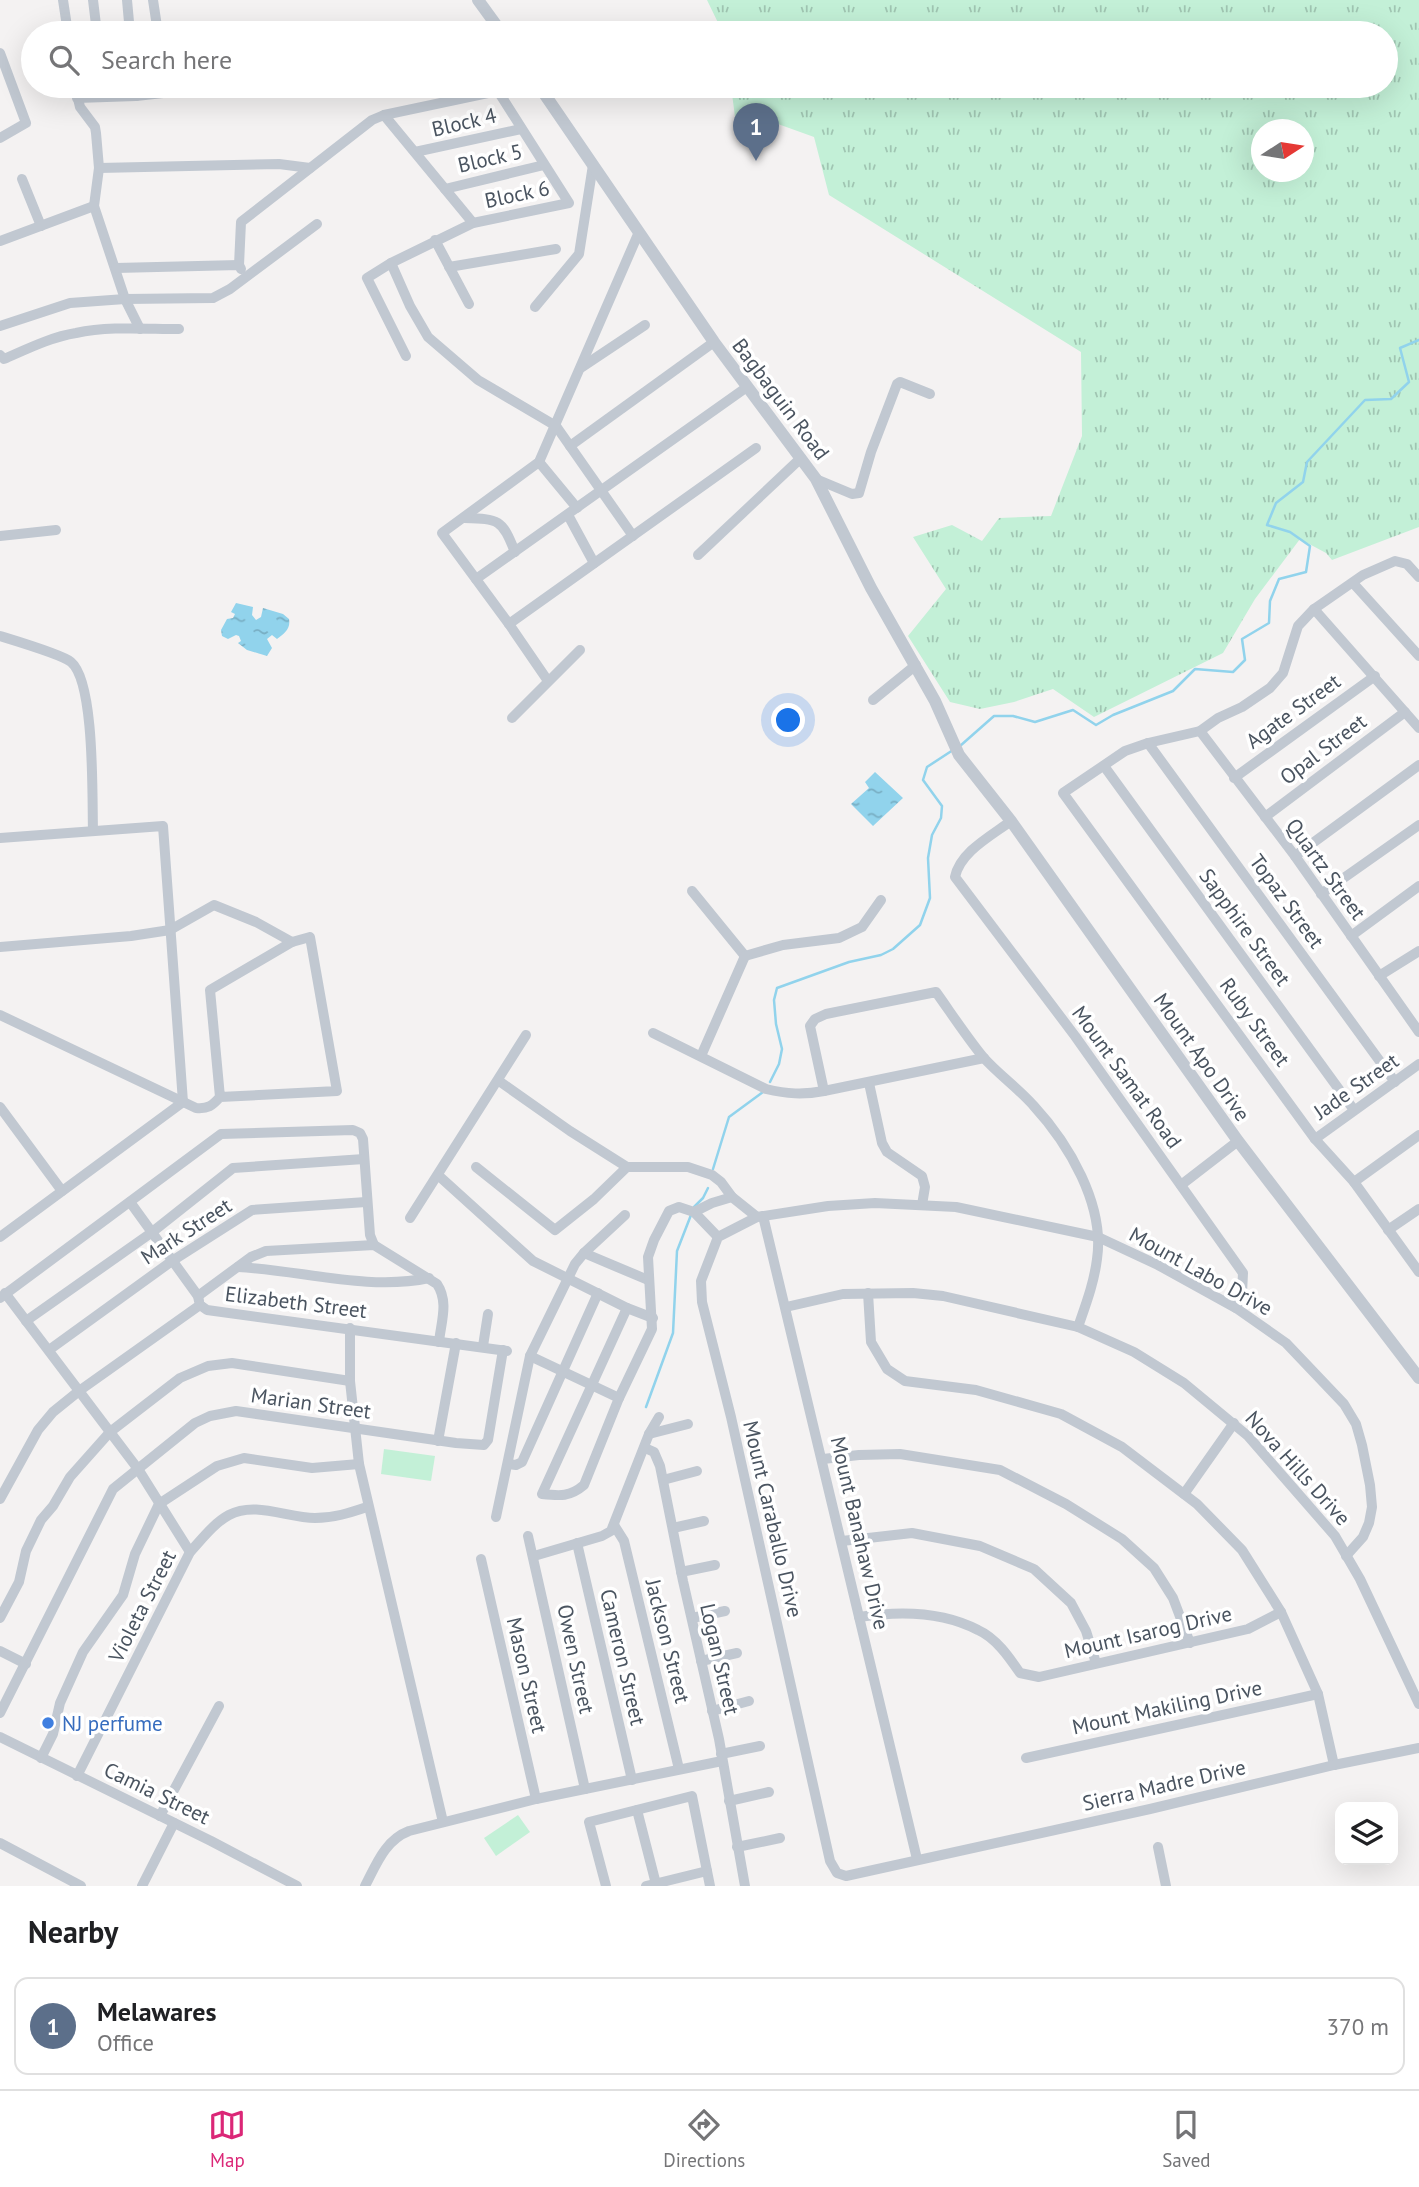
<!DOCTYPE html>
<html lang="en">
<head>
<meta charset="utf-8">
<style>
	:root { --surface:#fff; --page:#f2f2f2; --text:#202124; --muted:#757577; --line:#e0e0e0; --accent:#db2777 }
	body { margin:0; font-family:"PT Sans",sans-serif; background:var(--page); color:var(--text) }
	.controls { position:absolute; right:21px; bottom:21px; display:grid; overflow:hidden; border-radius:14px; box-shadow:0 7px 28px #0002 }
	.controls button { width:63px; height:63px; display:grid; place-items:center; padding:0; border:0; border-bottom:2px solid var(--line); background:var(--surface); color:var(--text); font:35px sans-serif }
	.compass { position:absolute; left:1251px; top:119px; width:63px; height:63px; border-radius:50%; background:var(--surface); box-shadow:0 7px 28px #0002; rotate:78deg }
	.you { position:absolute; left:789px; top:721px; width:24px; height:24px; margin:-18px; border:5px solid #fff; border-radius:50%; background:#1a73e8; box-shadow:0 0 0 10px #1a73e833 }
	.badge { display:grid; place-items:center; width:46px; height:46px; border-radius:50%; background:var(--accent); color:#fff; font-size:23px; font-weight:700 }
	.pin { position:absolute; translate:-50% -58px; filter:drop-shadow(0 2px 4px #0008) }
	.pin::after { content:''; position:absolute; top:37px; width:24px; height:21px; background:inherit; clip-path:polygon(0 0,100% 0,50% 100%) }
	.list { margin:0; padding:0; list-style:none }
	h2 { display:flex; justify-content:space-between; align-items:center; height:91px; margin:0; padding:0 28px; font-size:30px }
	h2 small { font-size:23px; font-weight:400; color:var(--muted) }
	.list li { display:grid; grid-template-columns:46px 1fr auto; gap:21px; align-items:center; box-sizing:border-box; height:98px; margin:0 14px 14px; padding:0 14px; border:2px solid var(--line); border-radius:14px }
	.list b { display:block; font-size:26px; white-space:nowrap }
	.list p { margin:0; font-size:23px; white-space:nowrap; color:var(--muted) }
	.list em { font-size:23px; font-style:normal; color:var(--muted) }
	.icon { flex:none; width:38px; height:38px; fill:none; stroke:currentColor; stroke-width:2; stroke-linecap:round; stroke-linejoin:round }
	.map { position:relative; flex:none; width:1419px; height:1886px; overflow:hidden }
	.search { position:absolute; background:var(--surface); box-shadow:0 7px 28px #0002; left:21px; right:21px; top:21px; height:77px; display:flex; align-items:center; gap:18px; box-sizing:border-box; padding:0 24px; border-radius:38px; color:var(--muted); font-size:26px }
	.sheet { height:203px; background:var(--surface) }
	nav { display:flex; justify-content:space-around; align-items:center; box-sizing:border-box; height:98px; border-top:2px solid var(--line); background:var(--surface); font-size:19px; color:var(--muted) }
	nav a { display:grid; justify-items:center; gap:4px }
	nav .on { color:var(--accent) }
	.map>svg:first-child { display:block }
</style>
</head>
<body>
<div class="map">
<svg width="1419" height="1886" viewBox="0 0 1419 1886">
	<defs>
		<pattern id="grass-tufts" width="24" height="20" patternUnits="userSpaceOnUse" patternTransform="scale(1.75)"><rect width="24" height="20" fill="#c3f0d7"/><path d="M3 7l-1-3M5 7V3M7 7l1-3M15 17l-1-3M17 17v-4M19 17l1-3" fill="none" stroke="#a0c5b2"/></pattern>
		<pattern id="water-ripples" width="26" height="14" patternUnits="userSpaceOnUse" patternTransform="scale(1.75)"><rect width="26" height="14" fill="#91d3ec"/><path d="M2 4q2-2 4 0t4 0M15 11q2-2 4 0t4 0" fill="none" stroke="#78aec3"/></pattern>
	</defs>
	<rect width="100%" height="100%" fill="#f4f2f2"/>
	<path fill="url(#grass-tufts)" fill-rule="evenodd" d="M 707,0 L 1419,0 L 1419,527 L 1332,560 L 1326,553 L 1300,539 L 1255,599 L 1223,653 L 1094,717 L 1053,689 L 1014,702 L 980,709 L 950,702 L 908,636 L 946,589 L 913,537 L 952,525 L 982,541 L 999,518 L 1051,516 L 1082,436 L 1081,352 L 829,195 L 814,137 L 747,113 L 735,117 L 731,86 L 1386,86 L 1386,33 L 723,33 ZM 1262,130 L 1304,130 L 1304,172 L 1262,172 Z"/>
	<g fill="#c3f0d7">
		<path d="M 384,1449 L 435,1456 L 431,1481 L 381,1474 Z"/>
		<path d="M 518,1815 L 530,1832 L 496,1856 L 484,1838 Z"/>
	</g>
	<g fill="url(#water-ripples)">
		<path d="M 236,603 L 253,607 L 252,615 L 256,620 L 261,617 L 263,608 L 283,614 L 289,619 C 291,629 284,634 277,639 L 272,635 L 267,639 L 272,648 L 267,656 L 247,650 L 238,643 L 241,641 L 239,636 L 236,635 L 228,639 L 222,636 L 221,630 L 227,619 L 233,618 L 235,614 L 231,612 Z"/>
		<path d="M 875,772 L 903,798 L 873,826 L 851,804 L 869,788 L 865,782 Z"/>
	</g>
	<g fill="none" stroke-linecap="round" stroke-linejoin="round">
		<g stroke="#91d3ec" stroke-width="2.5">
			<path d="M 960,746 L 994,716 L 1013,716 L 1035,722 L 1073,710 L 1096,725 L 1113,715 L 1173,691 L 1195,669 L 1233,672 L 1245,660 L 1242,639 L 1269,623 L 1270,601 L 1279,579 L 1306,572 L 1310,546 L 1290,532 L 1267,525 L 1276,503 L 1303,482 L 1307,462 L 1365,400 L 1391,399 L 1409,382 L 1400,348 L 1419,340"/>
			<path d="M 770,1082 L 779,1064 L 782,1049 L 776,1024 L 774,1000 L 777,988 L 849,962 L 881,955 L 893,949 L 920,925 L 930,898 L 928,858 L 932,835 L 941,818 L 942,806 L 923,780 L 927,767 L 953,750"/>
			<path d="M 713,1169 L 729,1117 L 763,1092"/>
			<path d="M 694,1207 L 703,1198 L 708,1188"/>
			<path d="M 646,1407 L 673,1333 L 677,1251 L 691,1215"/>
		</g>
		<g stroke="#c1c8d1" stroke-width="10">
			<path d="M 63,0 L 68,33"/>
			<path d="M 93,0 L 97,33"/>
			<path d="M 127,0 L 130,33"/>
			<path d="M 153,0 L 158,33"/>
			<path d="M 0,53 L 26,123 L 0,138"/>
			<path d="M 75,86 L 80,107 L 95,127 L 96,133 L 99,168 L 94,206 L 125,299 L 140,329"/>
			<path d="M 135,86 L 136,96"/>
			<path d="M 77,98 L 136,96 L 163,93 L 166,86"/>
			<path d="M 384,115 L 473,223"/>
			<path d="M 415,152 L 521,129"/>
			<path d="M 99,168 L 279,164 L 310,168"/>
			<path d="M 22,179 L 41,226"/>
			<path d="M 445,189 L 544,165"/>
			<path d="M 435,240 L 469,304"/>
			<path d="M 0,241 L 94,206"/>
			<path d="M 391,263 L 410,306 L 428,337 L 478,380 L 556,426 L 633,536"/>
			<path d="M 239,265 L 241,222 L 372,120 L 384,115 L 521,86"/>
			<path d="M 449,267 L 556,249"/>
			<path d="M 116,268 L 239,265 L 241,269"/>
			<path d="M 535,307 L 579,254 L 593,165"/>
			<path d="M 0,326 L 70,303 L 125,299 L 213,298 L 230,289 L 317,224"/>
			<path d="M 0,355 L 4,359 C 27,349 51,337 76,333 C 109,326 145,329 179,329"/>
			<path d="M 406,356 L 367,278 L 391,263 L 473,223 L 569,203 L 498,91"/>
			<path d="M 582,367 L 645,325"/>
			<path d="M 570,446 L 714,342"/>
			<path d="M 539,462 L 577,508"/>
			<path d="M 816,479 L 852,494 L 859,493 L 871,452 L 897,384 L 900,382 L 930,394"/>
			<path d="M 568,515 L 594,563"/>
			<path d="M 464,518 C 499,519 502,519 515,552"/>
			<path d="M 0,536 L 56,530"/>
			<path d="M 698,555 L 801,458"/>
			<path d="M 1419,577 L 1407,564 L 1395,561 L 1363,575 L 1314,609 L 1298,626 L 1283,673 L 1270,688 L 1242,707 L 1218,718 L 1200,731 L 1148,743 L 1125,751 L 1063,793 L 1315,1139 L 1354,1182 L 1419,1272"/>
			<path d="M 476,579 L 747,387"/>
			<path d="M 1353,583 L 1419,656"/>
			<path d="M 1314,609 L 1419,728"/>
			<path d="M 509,624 L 756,448"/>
			<path d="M 0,636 C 13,640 63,655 71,662 C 95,682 92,796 93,831"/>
			<path d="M 548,681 L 509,624 L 442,533 L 539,462 L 639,232"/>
			<path d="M 873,700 L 916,665"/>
			<path d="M 512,718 L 580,650"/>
			<path d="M 1200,731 L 1295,856 L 1419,1032"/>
			<path d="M 1148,743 L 1395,1082"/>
			<path d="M 1104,766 L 1354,1110"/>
			<path d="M 1234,778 L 1375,676"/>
			<path d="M 1265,817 L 1405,712"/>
			<path d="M 1011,821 C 991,836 960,852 955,877 L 1075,1036 L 1243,1273 L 1242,1293 L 1236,1308"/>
			<path d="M 0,838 L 163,826 L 183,1102 L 0,1237"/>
			<path d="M 1295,856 L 1419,765"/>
			<path d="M 692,891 L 745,956"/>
			<path d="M 1321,894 L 1419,825"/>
			<path d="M 1351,936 L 1419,886"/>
			<path d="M 0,947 L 131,936 L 170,930 L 214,905 L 256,922 L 292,942"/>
			<path d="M 745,956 L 783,945 L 839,938 L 862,927 L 881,900"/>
			<path d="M 1379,976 L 1419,951"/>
			<path d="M 0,1015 L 196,1108 C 208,1109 212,1106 220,1097 L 337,1091 L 310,937 L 292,942 L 210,990 L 220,1097"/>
			<path d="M 653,1033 L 766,1089 C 787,1094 803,1095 824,1091 L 984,1058"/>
			<path d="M 701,1056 L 745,956"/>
			<path d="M 499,1081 L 570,1131 L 627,1167 L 688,1167 L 712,1175 L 721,1182 L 732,1197 L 757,1217"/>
			<path d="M 869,1083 L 882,1143 L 887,1152 L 922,1176 L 925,1187 L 922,1205"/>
			<path d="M 824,1091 L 810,1026 L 815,1019 L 826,1014 L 936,992 C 951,1013 966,1036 983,1057 C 998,1074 1018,1088 1033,1105 C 1069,1144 1105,1205 1097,1259 C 1094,1283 1086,1304 1078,1327"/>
			<path d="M 0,1107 L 62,1191"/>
			<path d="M 1315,1139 L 1419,1064"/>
			<path d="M 476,1167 L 555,1230 L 594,1199 L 627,1167"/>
			<path d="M 439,1176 L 533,1261 L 627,1308 L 653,1318"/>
			<path d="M 1354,1182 L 1419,1135"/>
			<path d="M 1181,1185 L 1238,1141"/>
			<path d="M 130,1202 L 198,1296 L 199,1301"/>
			<path d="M 694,1212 L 712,1203 L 732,1197"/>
			<path d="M 763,1216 L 917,1859"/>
			<path d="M 410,1218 L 526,1035"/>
			<path d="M 1388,1230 L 1419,1209"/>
			<path d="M 584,1253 L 648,1280"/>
			<path d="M 238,1267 C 300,1270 368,1291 429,1278"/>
			<path d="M 5,1293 L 138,1469 L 190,1552"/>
			<path d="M 868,1293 L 871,1342 L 887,1369 L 905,1381 L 976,1390 L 1061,1414 L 1122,1447 L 1197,1504 L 1242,1550 L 1281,1612 L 1318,1694 L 1334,1765"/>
			<path d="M 198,1296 L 251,1257 L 266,1251 L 374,1245 L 437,1284 C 449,1302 441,1322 439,1342"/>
			<path d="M 0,1298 L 221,1134 L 353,1130 L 360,1133 L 363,1139 L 370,1235 L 374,1245"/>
			<path d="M 200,1305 L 207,1310 L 507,1351"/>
			<path d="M 786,1307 L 843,1294 L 913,1293 L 943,1296 L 1078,1327 L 1134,1352 L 1184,1383 L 1248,1436 L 1335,1536 L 1360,1579 L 1419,1704"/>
			<path d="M 627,1308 L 542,1494 C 560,1496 570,1497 584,1485 L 619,1398 L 652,1329 L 648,1257 L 654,1240 L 669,1211 L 679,1207 L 694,1212 L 718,1237"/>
			<path d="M 26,1321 L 151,1233 L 233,1168 L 364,1159"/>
			<path d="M 350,1328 L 350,1381 L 359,1464 L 443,1822"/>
			<path d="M 483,1346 L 488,1314"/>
			<path d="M 49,1350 L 172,1261 L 252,1210 L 366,1202"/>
			<path d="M 530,1356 L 619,1398"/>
			<path d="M 649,1434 L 688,1424"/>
			<path d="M 438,1441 L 456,1343"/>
			<path d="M 645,1448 L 654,1452 L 660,1466 L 683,1581 L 719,1739 L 745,1886"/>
			<path d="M 823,1459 L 859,1455 L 900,1454 L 1000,1470 L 1066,1504 L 1122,1539 L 1154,1568 L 1173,1598 L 1190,1643"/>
			<path d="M 508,1464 L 516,1465 L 522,1462 L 598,1293"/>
			<path d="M 663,1480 L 697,1471"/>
			<path d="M 1184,1494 L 1234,1423"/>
			<path d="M 0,1499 L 38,1430 L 53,1412 L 79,1391 L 200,1305"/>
			<path d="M 496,1517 L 530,1356 L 575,1264 L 584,1253 L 625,1215"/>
			<path d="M 614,1525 L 624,1541 L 679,1769"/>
			<path d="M 673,1528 L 704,1521"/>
			<path d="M 528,1536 L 585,1789"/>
			<path d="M 842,1541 L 912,1533 L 980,1546 L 1034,1569 L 1071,1603 L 1086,1631 L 1096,1663"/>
			<path d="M 577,1543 L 632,1780"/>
			<path d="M 534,1556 L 602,1536 L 611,1531 L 649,1434 L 659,1417"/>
			<path d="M 1346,1556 L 1363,1537 L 1369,1523 L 1372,1507 L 1370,1485 L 1362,1445 L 1356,1424 L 1344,1404 L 1286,1343 L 1236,1308 L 1158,1265 L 1098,1237 L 956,1207 L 875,1203 L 828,1206 L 757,1217 L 718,1237 L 701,1281 L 702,1302 L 731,1417 L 830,1861 L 837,1873 L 846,1876 L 1150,1809 L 1334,1765 L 1419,1748"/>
			<path d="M 481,1559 L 536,1799"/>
			<path d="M 681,1572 L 715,1565"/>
			<path d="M 859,1617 C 898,1611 942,1611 978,1630 C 996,1638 1009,1657 1020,1673 L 1039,1677 L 1248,1629 L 1281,1612"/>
			<path d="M 0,1618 L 19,1582 L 26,1551 L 41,1520 L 53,1506 L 70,1477 L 110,1432 L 180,1378 L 208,1366 L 232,1363 L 350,1381"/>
			<path d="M 692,1618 L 725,1611"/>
			<path d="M 0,1651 L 26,1664"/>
			<path d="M 701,1661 L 737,1653"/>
			<path d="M 712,1711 L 749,1701"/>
			<path d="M 0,1713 L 113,1489 L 195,1423 L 210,1416 L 236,1411 L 456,1443 L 484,1445 L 488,1440 L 503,1350"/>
			<path d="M 0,1737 L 211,1841 L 297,1886"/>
			<path d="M 721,1754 L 760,1746"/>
			<path d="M 41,1758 L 53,1734 L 60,1703 L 83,1652 L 123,1595 L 135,1554 L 159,1504 L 217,1466 L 244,1458 L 312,1468 L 359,1464"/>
			<path d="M 1026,1758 L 1318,1694"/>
			<path d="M 77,1776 L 190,1552 C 202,1539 214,1523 229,1515 C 255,1501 288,1518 315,1518 C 334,1518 349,1513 367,1507"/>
			<path d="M 729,1801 L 769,1792"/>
			<path d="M 637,1810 L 656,1884"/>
			<path d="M 160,1816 L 219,1706"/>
			<path d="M 0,1843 L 81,1886"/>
			<path d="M 737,1847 L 780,1838"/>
			<path d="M 1158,1847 L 1166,1886"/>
			<path d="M 142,1886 L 174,1823"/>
			<path d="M 365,1886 C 376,1865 385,1840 409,1831 L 536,1799 L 722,1761"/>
			<path d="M 606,1886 L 589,1822 L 692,1796 L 710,1886"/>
			<path d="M 646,1886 L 707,1871"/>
		</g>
		<g stroke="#c1c8d1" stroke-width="12">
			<path d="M 478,0 L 502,33"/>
			<path d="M 539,86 L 714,342 L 816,479 L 871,588 L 935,701 L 959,755 L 1011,821 L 1238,1141 L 1419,1378"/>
		</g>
	</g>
	<circle fill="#3f7fe0" stroke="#fff" stroke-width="2.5" cx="48" cy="1723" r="7"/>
	<g text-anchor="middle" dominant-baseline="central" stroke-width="7" stroke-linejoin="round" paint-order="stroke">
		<g font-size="21" fill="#4a5460" stroke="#fff">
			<text transform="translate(464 122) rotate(-13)">Block 4</text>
			<text transform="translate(490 158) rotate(-13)">Block 5</text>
			<text transform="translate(517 194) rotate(-12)">Block 6</text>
			<text transform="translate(781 399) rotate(53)">Bagbaguin Road</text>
			<text transform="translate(1293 711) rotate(-36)">Agate Street</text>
			<text transform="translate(1323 749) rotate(-37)">Opal Street</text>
			<text transform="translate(1326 869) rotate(54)">Quartz Street</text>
			<text transform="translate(1287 901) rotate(54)">Topaz Street</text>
			<text transform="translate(1245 927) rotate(54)">Sapphire Street</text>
			<text transform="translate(1255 1022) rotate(54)">Ruby Street</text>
			<text transform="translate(1202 1057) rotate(55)">Mount Apo Drive</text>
			<text transform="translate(1127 1077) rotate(54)">Mount Samat Road</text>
			<text transform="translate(1356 1086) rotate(-35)">Jade Street</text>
			<text transform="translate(186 1231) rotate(-33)">Mark Street</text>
			<text transform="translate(1201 1271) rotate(29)">Mount Labo Drive</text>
			<text transform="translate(296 1302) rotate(7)">Elizabeth Street</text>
			<text transform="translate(311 1403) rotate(8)">Marian Street</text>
			<text transform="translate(1298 1468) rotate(48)">Nova Hills Drive</text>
			<text transform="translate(773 1519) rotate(77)">Mount Caraballo Drive</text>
			<text transform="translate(860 1533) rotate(77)">Mount Banahaw Drive</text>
			<text transform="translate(142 1606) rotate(-63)">Violeta Street</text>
			<text transform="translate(1148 1632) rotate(-13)">Mount Isarog Drive</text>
			<text transform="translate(668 1641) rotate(76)">Jackson Street</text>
			<text transform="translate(623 1657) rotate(77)">Cameron Street</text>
			<text transform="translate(576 1659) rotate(78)">Owen Street</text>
			<text transform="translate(720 1659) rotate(77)">Logan Street</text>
			<text transform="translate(527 1675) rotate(77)">Mason Street</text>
			<text transform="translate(1167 1707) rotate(-12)">Mount Makiling Drive</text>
			<text transform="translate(1164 1785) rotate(-13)">Sierra Madre Drive</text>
			<text transform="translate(157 1793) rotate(26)">Camia Street</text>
		</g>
		<g font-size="21" fill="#366cbe" stroke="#fff" text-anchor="start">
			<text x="62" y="1723">NJ perfume</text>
		</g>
	</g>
</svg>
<div class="controls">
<button><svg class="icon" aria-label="layers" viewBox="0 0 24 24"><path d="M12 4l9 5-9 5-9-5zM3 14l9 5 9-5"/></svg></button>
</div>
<svg class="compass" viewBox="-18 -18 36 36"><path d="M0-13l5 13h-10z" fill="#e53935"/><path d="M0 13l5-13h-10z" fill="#757577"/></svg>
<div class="you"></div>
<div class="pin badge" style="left:756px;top:161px;background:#5c6f8a">1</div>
<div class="search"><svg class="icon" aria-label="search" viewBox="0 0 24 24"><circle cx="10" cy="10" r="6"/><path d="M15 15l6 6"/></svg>Search here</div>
</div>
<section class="sheet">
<h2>Nearby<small></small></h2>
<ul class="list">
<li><span class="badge" style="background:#5c6f8a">1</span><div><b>Melawares</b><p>Office</p></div><em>370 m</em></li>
</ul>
</section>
<nav>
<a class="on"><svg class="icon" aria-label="map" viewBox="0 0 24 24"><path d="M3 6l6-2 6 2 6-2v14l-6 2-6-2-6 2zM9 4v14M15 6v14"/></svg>Map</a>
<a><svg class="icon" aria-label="directions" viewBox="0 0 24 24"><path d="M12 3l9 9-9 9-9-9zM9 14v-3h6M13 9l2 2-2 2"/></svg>Directions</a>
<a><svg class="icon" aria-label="saved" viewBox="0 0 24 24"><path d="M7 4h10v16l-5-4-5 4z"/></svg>Saved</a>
</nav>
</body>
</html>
